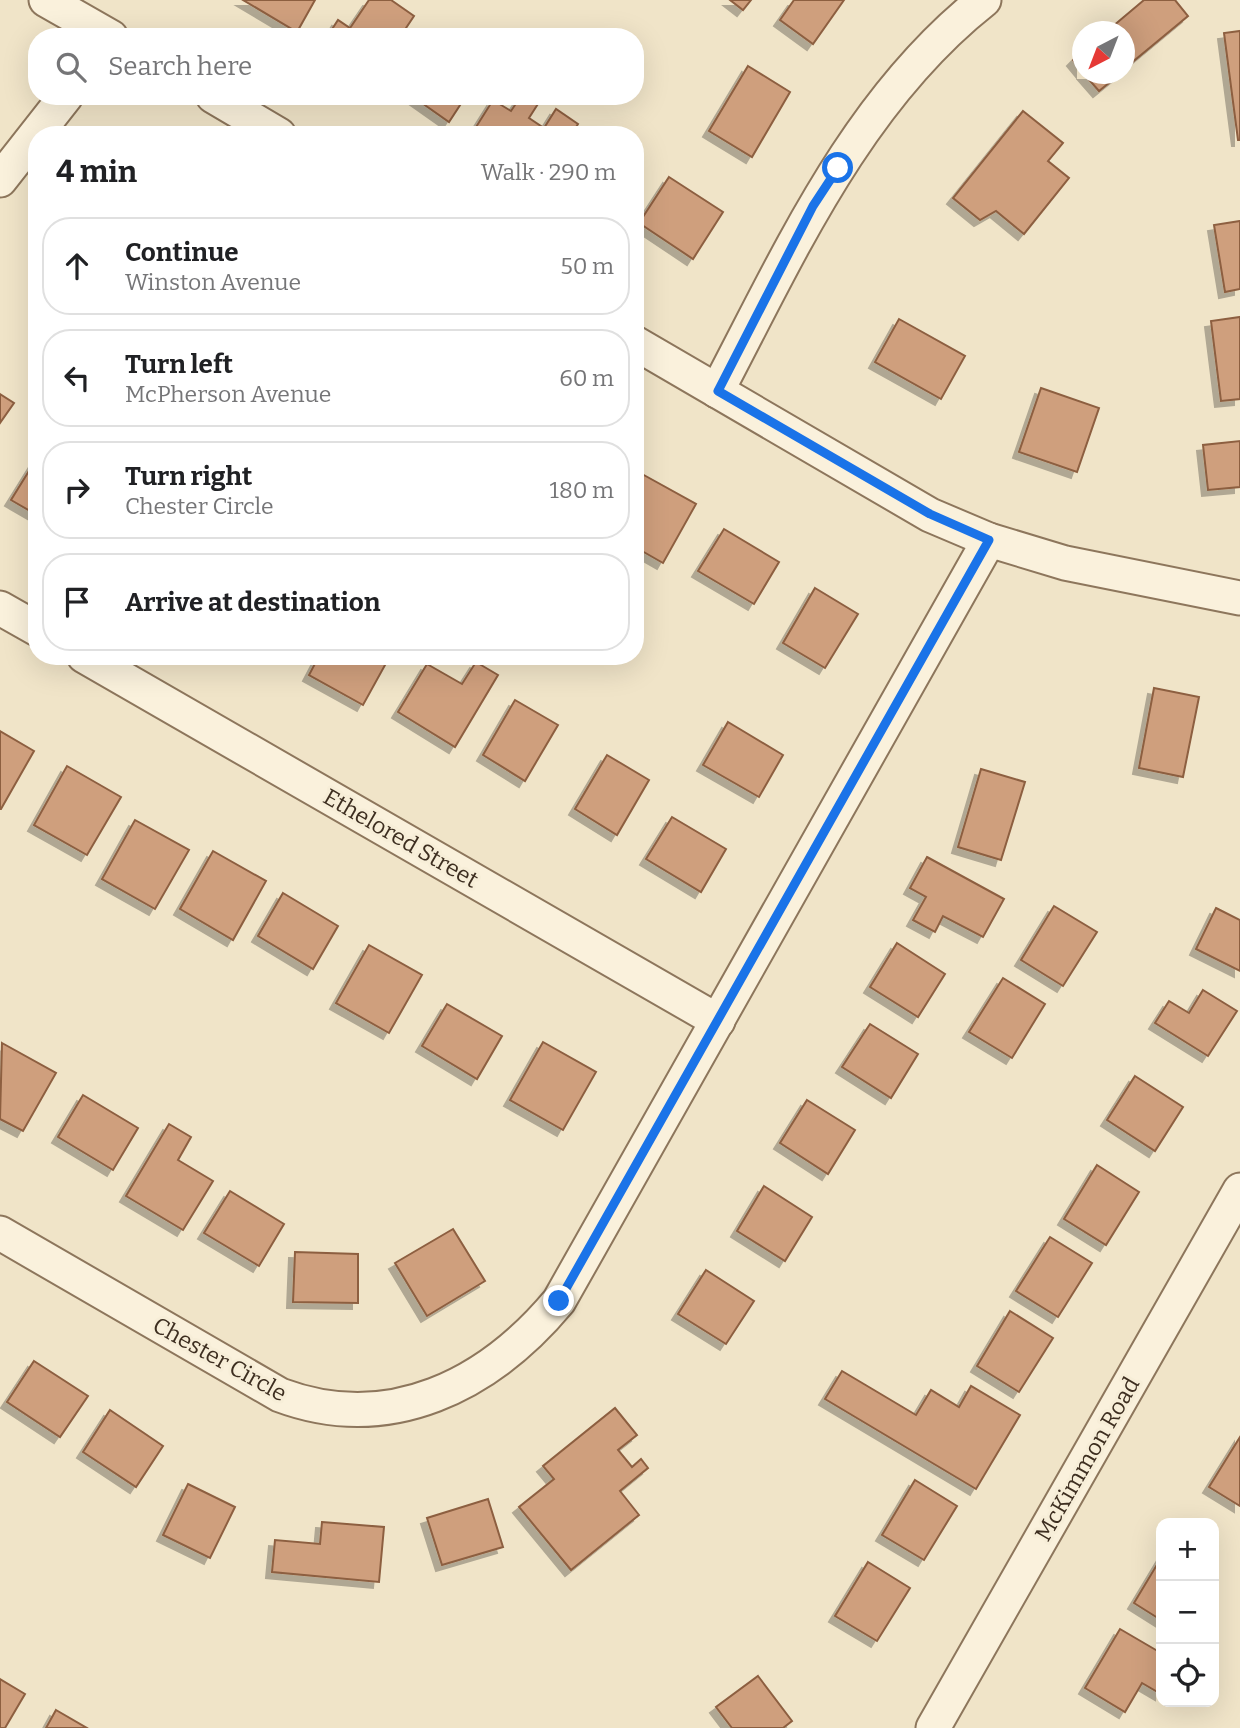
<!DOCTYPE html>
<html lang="en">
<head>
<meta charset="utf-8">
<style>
	:root { --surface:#fff; --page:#f2f2f2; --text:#202124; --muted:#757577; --line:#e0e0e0 }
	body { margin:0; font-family:Bitter,serif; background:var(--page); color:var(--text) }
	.controls { position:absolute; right:21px; bottom:21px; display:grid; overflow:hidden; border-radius:14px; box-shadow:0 7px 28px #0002 }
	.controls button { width:63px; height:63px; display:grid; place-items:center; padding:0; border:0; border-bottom:2px solid var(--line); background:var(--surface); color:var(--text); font:35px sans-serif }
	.compass { position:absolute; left:1072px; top:21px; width:63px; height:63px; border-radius:50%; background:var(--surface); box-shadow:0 7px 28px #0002; rotate:222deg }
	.stop { position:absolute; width:21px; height:21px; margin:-16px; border:5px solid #1a73e8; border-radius:50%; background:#fff }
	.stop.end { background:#1a73e8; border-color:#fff; box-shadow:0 2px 7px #0008 }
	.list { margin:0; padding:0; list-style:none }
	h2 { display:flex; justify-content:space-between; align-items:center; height:91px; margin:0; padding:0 28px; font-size:30px }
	h2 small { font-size:23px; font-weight:400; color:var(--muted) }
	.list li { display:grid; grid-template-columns:46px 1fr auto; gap:21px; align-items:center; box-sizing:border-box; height:98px; margin:0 14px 14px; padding:0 14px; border:2px solid var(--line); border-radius:28px }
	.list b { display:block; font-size:26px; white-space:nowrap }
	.list p { margin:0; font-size:23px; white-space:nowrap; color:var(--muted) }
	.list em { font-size:23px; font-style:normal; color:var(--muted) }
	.icon { flex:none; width:38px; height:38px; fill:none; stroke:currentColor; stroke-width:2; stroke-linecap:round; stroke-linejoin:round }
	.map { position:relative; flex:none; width:1240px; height:1728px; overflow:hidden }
	.search { position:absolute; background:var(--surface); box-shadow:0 7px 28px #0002; left:28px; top:28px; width:616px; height:77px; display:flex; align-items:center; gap:18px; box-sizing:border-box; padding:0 24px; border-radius:28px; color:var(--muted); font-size:26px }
	.panel { position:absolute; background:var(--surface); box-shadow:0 7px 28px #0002; left:28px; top:126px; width:616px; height:539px; border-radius:28px }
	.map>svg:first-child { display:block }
</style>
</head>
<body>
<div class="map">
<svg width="1240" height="1728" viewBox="0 0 1240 1728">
	<defs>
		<filter id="shadow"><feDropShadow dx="-6" dy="6" stdDeviation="0" flood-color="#0004"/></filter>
	</defs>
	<rect width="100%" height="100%" fill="#f0e4c8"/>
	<g fill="#cf9f7d" stroke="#8d5f41" stroke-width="2" filter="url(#shadow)">
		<path d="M 243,0 L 315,0 L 297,32 Z"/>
		<path d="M 369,0 L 391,0 L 414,16 L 400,37 L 327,37 L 338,20 L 350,28 Z"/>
		<path d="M 730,0 L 751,0 L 743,10 Z"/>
		<path d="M 794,0 L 844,0 L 813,44 L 780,20 Z"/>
		<path d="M 1144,0 L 1175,0 L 1188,16 L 1124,69 L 1124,32 L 1106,32 Z"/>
		<path d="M 1240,31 L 1240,140 L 1238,140 L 1224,33 Z"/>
		<path d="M 1082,51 L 1082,71 L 1073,60 Z"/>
		<path d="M 748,66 L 790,92 L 752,157 L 709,131 Z"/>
		<path d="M 1084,74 L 1120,74 L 1099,91 Z"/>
		<path d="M 412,96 L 466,96 L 449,122 Z"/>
		<path d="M 521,96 L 543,96 L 529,118 L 544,128 L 556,109 L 578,124 L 571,135 L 471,135 L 493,100 L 511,111 Z"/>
		<path d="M 1023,111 L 1063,143 L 1048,161 L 1069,178 L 1024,234 L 996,211 L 980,220 L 953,198 Z"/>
		<path d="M 669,177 L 723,212 L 693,259 L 639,223 Z"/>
		<path d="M 1240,221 L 1240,289 L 1225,292 L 1214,225 Z"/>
		<path d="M 1240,317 L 1240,399 L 1221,401 L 1211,321 Z"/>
		<path d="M 899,319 L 965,356 L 941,399 L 875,362 Z"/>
		<path d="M 1041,388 L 1099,408 L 1077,472 L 1019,452 Z"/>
		<path d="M 0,394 L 14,403 L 0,423 Z"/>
		<path d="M 1240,441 L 1240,487 L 1208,490 L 1203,445 Z"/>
		<path d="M 37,458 L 37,515 L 11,500 Z"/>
		<path d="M 642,474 L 696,504 L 663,563 L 635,547 L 635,486 Z"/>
		<path d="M 724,529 L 779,562 L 754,604 L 698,571 Z"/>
		<path d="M 815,588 L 858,614 L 825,668 L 783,643 Z"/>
		<path d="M 319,656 L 390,656 L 363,705 L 309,675 Z"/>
		<path d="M 476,662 L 498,675 L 455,747 L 398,712 L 427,664 L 462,684 Z"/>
		<path d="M 1154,688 L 1199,697 L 1183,777 L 1139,768 Z"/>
		<path d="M 515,700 L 558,725 L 525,781 L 483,755 Z"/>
		<path d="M 728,722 L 783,755 L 759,797 L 703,765 Z"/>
		<path d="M 0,731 L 34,751 L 1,809 L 0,809 Z"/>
		<path d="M 607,755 L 649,780 L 617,835 L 575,809 Z"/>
		<path d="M 67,766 L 121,797 L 87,855 L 34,825 Z"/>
		<path d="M 981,769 L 1025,782 L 1001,860 L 958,847 Z"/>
		<path d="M 672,817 L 726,849 L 701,892 L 646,859 Z"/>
		<path d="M 135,820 L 189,850 L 155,909 L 102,879 Z"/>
		<path d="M 213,851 L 266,881 L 233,940 L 180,909 Z"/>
		<path d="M 927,857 L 1004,899 L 983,937 L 943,916 L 935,932 L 913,920 L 926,897 L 910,888 Z"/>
		<path d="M 283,893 L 338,926 L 313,969 L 258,936 Z"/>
		<path d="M 1054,906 L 1097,932 L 1063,986 L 1021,960 Z"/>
		<path d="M 1216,908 L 1240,920 L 1240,971 L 1196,949 Z"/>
		<path d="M 897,943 L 945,974 L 918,1017 L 870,987 Z"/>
		<path d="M 369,945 L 422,975 L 389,1033 L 336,1003 Z"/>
		<path d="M 1003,978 L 1045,1004 L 1012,1058 L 969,1032 Z"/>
		<path d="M 1203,990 L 1237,1011 L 1208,1056 L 1155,1023 L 1169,1001 L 1189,1013 Z"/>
		<path d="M 447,1004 L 502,1036 L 477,1079 L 422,1046 Z"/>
		<path d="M 870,1024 L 918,1054 L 891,1098 L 842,1067 Z"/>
		<path d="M 543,1042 L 596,1072 L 563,1130 L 510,1100 Z"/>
		<path d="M 2,1043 L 56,1073 L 23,1131 L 0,1119 Z"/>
		<path d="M 1135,1076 L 1183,1107 L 1155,1151 L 1107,1120 Z"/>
		<path d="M 83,1095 L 138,1128 L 113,1170 L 58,1137 Z"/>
		<path d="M 807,1100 L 855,1130 L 828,1174 L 780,1143 Z"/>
		<path d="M 169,1124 L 191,1137 L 178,1160 L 213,1181 L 183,1230 L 126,1196 Z"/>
		<path d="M 1097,1165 L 1139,1192 L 1106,1245 L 1064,1219 Z"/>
		<path d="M 764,1186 L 812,1217 L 785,1261 L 737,1231 Z"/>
		<path d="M 230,1191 L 284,1224 L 259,1266 L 204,1233 Z"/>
		<path d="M 453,1229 L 485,1281 L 427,1316 L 395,1263 Z"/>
		<path d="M 1050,1237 L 1092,1263 L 1058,1317 L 1016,1291 Z"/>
		<path d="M 295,1252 L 358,1254 L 358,1303 L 293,1302 Z"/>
		<path d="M 706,1270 L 754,1301 L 726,1344 L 678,1314 Z"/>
		<path d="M 1010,1311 L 1053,1338 L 1019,1392 L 977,1366 Z"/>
		<path d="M 34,1361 L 88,1396 L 60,1437 L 7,1402 Z"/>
		<path d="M 842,1371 L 916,1415 L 931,1390 L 959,1407 L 971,1386 L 1020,1415 L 976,1489 L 825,1399 Z"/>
		<path d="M 615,1408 L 637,1435 L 618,1450 L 632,1467 L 641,1459 L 648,1468 L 620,1491 L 639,1515 L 571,1570 L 519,1507 L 554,1479 L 543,1466 Z"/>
		<path d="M 110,1410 L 163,1446 L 136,1487 L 83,1452 Z"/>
		<path d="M 1240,1437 L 1240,1506 L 1209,1487 Z"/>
		<path d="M 915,1480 L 957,1506 L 924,1560 L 882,1535 Z"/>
		<path d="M 188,1484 L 235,1507 L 210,1558 L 163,1535 Z"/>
		<path d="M 488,1499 L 503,1547 L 442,1565 L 427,1518 Z"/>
		<path d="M 322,1522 L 384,1527 L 379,1582 L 272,1572 L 275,1540 L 320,1544 Z"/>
		<path d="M 1161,1558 L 1161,1620 L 1134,1603 Z"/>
		<path d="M 868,1562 L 910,1588 L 877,1641 L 835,1616 Z"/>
		<path d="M 1120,1629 L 1161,1653 L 1161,1694 L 1142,1683 L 1125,1712 L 1085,1688 Z"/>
		<path d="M 758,1676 L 792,1721 L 783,1728 L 732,1728 L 716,1707 Z"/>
		<path d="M 0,1679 L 25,1694 L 5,1728 L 0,1728 Z"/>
		<path d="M 56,1710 L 87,1728 L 46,1728 Z"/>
	</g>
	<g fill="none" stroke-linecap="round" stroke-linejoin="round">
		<g stroke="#8d765c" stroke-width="37">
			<g id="minor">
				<path d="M 46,0 L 111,37"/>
				<path d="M 213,96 L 279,135"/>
				<path d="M 0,180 L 66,96"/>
				<path d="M 635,343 L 930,515 L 989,540 L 1065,563 L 1240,598"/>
				<path d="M 717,391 C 790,252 857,100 984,0"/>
				<path d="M 0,608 L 37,629"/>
				<path d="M 84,656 L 718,1021"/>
				<path d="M 0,1233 L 280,1395 C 390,1436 489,1385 559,1301 L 989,540"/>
				<path d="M 933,1728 L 1240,1190"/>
			</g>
		</g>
		<use href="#minor" stroke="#faf1dc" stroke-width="33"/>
	</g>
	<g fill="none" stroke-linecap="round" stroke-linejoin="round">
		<path stroke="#1a73e8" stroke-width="9" d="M 559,1301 L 989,540 L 930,514 L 718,391 L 813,206 L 838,168"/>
	</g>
	<g text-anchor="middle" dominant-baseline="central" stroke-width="6" stroke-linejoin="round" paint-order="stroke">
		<g font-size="23" fill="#3d2e20" stroke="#f7eed8">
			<text transform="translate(401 838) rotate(30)">Ethelored Street</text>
			<text transform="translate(220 1359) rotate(29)">Chester Circle</text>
			<text transform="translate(1087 1459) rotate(-60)">McKimmon Road</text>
		</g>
	</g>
</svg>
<div class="controls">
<button>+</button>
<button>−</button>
<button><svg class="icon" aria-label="locate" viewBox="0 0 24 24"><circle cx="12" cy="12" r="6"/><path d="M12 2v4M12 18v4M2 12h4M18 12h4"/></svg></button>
</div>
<svg class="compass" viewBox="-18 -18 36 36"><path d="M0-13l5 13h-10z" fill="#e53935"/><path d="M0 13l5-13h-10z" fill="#757577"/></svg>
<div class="stop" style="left:838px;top:168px"></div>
<div class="stop end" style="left:559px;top:1301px"></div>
<div class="search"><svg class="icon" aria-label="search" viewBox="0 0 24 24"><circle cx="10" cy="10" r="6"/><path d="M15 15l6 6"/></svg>Search here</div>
<section class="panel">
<h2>4 min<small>Walk · 290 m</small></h2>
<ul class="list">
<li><svg class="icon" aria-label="ahead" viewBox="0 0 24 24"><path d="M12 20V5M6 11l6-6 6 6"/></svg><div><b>Continue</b><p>Winston Avenue</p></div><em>50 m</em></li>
<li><svg class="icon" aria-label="left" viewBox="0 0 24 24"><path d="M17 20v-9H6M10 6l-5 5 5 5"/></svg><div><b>Turn left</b><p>McPherson Avenue</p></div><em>60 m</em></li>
<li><svg class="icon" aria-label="right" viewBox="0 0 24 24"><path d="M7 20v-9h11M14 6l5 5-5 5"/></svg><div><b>Turn right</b><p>Chester Circle</p></div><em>180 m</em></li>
<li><svg class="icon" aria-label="arrive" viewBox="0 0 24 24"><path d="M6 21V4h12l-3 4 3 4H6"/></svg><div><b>Arrive at destination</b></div></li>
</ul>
</section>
</div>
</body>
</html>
